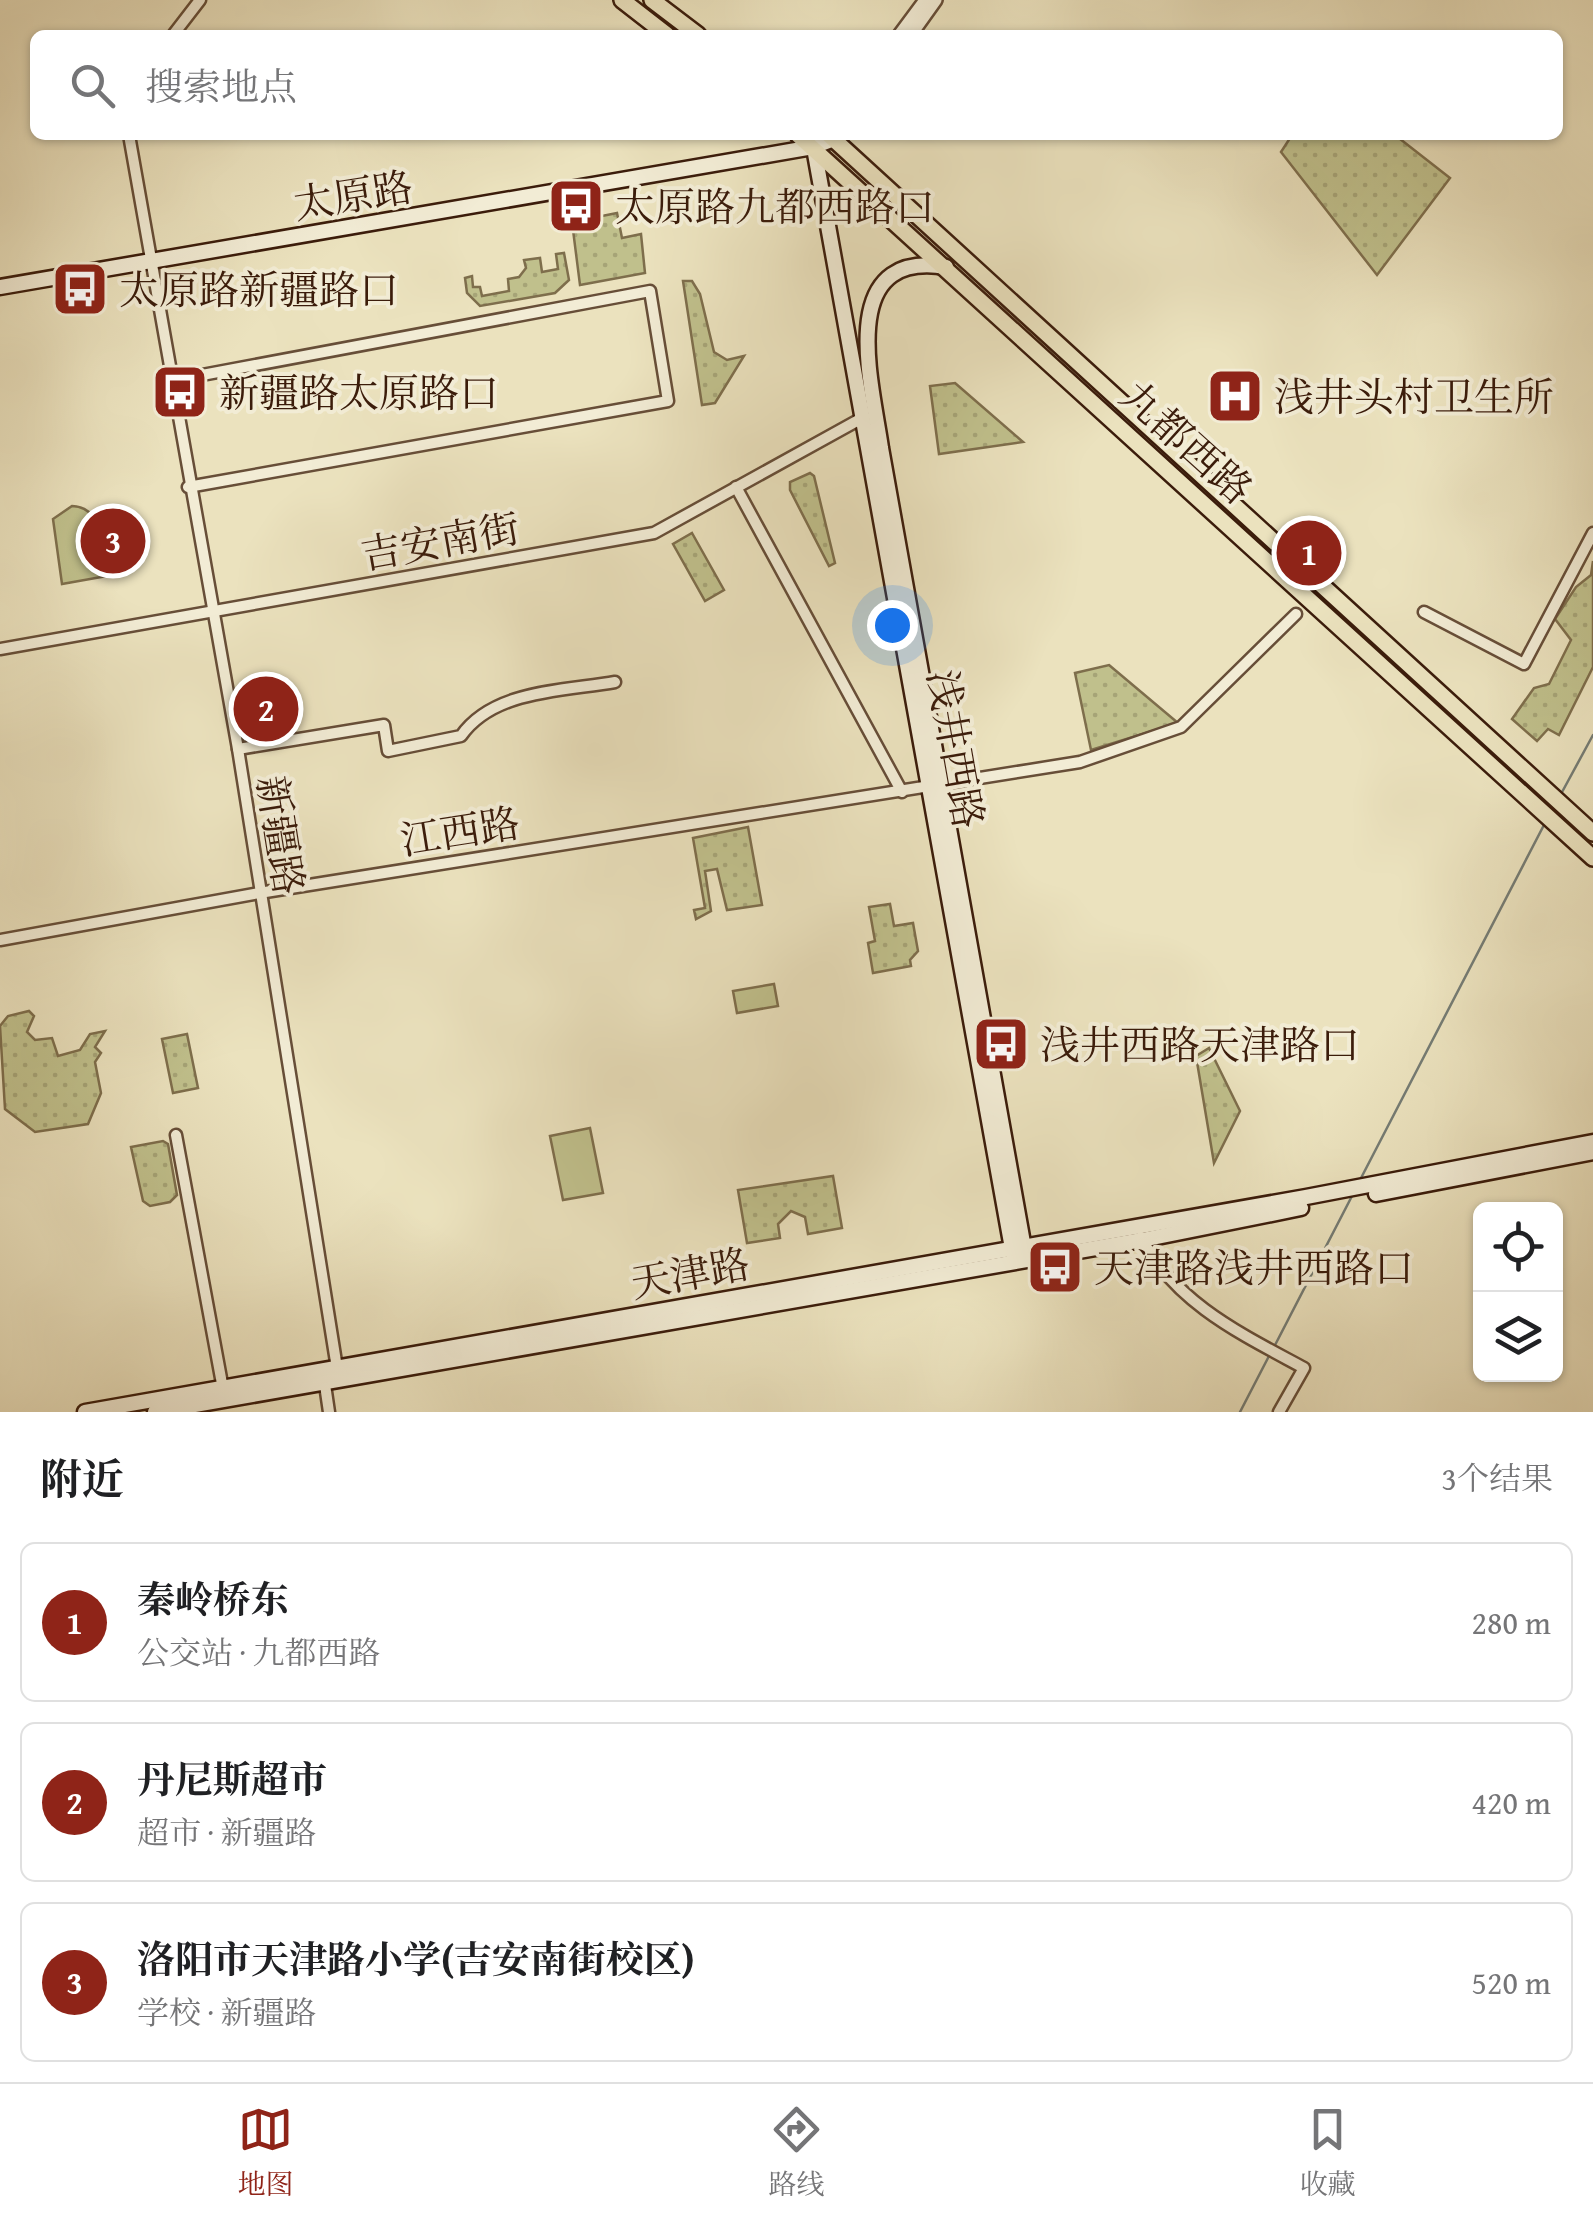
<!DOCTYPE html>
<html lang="zh">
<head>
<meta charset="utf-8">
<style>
	:root { --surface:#fff; --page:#f6f6f6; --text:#202124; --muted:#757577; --line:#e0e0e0; --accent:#8f2418 }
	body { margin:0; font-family:"Gentium Book Plus","Noto Serif SC",serif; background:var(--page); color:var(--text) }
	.controls { position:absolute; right:30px; bottom:30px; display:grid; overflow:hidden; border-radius:15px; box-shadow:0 2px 8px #0004 }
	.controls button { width:90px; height:90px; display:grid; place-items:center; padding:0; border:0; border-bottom:2px solid var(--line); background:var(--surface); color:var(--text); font:50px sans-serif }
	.you { position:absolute; left:892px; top:625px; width:35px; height:35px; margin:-25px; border:8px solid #fff; border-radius:50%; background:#1a73e8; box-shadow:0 0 0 15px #1a73e833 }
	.badge { display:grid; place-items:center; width:65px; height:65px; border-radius:50%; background:var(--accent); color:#fff; font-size:32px; font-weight:700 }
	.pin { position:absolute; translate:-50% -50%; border:5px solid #fff; box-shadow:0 2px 10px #0006 }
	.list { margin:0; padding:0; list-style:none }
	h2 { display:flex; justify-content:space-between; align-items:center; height:130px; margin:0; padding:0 40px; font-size:42px }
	h2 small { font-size:32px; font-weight:400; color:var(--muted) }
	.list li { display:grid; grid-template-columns:65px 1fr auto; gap:30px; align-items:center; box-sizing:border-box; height:160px; margin:0 20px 20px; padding:0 20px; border:2px solid var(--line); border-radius:15px }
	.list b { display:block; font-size:38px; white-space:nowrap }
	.list p { margin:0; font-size:32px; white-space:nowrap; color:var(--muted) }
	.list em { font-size:32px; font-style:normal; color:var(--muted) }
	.icon { flex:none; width:55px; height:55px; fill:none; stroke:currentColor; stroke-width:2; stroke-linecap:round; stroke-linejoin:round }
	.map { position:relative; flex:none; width:1593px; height:1412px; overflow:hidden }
	.search { position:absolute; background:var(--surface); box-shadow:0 2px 8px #0004; left:30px; right:30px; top:30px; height:110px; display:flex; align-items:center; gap:25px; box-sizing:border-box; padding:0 35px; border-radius:15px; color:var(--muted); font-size:38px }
	.sheet { height:670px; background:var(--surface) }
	nav { display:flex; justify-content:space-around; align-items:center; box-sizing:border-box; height:140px; border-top:2px solid var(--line); background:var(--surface); font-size:28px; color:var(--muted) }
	nav a { display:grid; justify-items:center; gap:5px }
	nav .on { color:var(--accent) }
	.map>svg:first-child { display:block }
</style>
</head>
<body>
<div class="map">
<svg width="1593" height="1412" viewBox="0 0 1593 1412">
	<defs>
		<pattern id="grass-dots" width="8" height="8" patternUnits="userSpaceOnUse" patternTransform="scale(2.5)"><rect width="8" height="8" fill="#c0c08c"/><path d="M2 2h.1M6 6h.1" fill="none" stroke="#a6a477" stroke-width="1.8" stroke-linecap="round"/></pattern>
	</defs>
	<rect width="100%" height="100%" fill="#ebe2be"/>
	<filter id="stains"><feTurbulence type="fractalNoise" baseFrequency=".002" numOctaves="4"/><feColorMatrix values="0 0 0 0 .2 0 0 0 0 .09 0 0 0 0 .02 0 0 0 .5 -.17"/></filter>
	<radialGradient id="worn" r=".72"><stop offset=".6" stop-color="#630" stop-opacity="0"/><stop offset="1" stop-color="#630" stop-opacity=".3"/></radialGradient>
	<g fill="url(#grass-dots)" stroke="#7e6e4c" stroke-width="2.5">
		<path d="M 1292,135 L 1395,135 L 1450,178 L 1377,275 L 1281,152 Z"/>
		<path d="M 617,213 L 622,238 L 641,234 L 645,273 L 580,285 L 572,222 Z"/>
		<path d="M 564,253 L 569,280 L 555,293 L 480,306 L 467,293 L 465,278 L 472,276 L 473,287 L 480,287 L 482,296 L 509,291 L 508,279 L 519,277 L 526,268 L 524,260 L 540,258 L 542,272 L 558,269 L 556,254 Z"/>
		<path d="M 683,281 L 692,281 L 700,294 L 714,352 L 727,360 L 744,356 L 715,403 L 702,405 Z"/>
		<path d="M 955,383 L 1023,442 L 939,454 L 930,386 Z"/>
		<path d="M 810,473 L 814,476 L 835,563 L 829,566 L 790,490 L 790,482 Z"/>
		<path d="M 692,533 L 724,590 L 705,601 L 673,544 Z"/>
		<path d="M 1593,561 L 1593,667 L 1559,735 L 1548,729 L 1537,741 L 1512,719 L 1534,688 L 1549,684 L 1571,640 L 1555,619 L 1576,587 L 1591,575 Z"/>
		<path d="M 1109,665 L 1178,723 L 1091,750 L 1075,673 Z"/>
		<path d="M 748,827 L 762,905 L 727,910 L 717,869 L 705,871 L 711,911 L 696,919 L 694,910 L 705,908 L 693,838 Z"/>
		<path d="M 890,904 L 894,926 L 913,923 L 918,951 L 910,960 L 911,966 L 873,973 L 868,943 L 875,941 L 869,907 Z"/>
		<path d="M 29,1011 L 34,1016 L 27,1032 L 35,1040 L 52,1038 L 58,1056 L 80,1050 L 90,1034 L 105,1031 L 95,1047 L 101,1053 L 95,1062 L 101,1093 L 88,1124 L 35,1132 L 5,1109 L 0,1026 L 8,1016 Z"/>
		<path d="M 187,1034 L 198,1088 L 173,1093 L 162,1039 Z"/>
		<path d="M 1209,1048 L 1240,1111 L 1214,1163 L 1196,1056 Z"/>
		<path d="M 163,1141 L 168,1144 L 177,1195 L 170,1202 L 150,1206 L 143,1201 L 131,1147 Z"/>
		<path d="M 833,1176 L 842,1228 L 808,1234 L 805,1217 L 791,1211 L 778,1224 L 780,1238 L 747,1243 L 738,1190 Z"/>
	</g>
	<g fill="#c0c08c" stroke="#7e6e4c" stroke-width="2.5">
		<path d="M 72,506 C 105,507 102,550 107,576 L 62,584 L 53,519 Z"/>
		<path d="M 774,984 L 778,1006 L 737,1013 L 733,991 Z"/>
		<path d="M 590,1128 L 603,1193 L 563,1200 L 550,1136 Z"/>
	</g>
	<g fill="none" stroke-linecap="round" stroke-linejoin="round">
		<g stroke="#757c74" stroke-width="2.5">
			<path d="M 1561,794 L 1593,735"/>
			<path d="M 1360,1180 L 1545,823"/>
			<path d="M 1273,1349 L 1352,1196"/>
			<path d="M 1240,1412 L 1269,1356"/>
		</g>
		<g stroke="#674e38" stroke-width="15">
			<g id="minor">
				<path d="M 173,35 L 200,0"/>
				<path d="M 129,135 L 238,749 L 337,1368"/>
				<path d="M 170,381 L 650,291 L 668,401 L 188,487"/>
				<path d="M 736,487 L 902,792"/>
				<path d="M 1424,612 L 1524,664 L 1593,533"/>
				<path d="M 0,649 L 654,533 L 864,417"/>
				<path d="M 238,749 L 384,725 L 388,751 L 461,736 C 493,690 563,691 615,682"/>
				<path d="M 0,940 L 259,893 L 1080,762 L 1181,727 L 1296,614"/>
				<path d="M 176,1135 L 223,1389"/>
				<path d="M 1141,1237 C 1175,1303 1241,1334 1304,1368 L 1279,1412"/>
				<path d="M 324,1378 L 329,1412"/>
			</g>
		</g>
		<g stroke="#674e38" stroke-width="16">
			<g id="tertiary">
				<path d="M 899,35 L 925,0"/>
				<path d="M 911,35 L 936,0"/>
			</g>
		</g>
		<g stroke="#3b1c0b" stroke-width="19">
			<g id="secondary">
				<path d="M 814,148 L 1013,1254"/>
				<path d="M 946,267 C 834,249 872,384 881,448 L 1025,1254"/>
				<path d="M 0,287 L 813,147 L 834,139"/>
				<path d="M 1376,1194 L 1593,1152"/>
				<path d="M 85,1412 L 1306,1197 L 1593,1142"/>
				<path d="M 155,1412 L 1142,1240 L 1301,1208"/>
			</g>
		</g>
		<g stroke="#3b1c0b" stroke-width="20">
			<g id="primary">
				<path d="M 622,0 L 667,35"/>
				<path d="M 652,0 L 698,35"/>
				<path d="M 798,135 L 1593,858"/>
				<path d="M 829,135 L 1593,833"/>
			</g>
		</g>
		<use href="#minor" stroke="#f2ecd5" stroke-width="10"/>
		<use href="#tertiary" stroke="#f2ecd5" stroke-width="11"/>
		<use href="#secondary" stroke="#f2ecd5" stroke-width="14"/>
		<use href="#primary" stroke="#ebe2be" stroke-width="15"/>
	</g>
	<defs>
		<g id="bus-square" transform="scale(2.875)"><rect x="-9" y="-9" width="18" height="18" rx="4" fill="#8f2418" stroke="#f2ecd5"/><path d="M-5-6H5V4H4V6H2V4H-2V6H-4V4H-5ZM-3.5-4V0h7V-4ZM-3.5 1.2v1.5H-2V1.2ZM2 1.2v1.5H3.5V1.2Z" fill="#fff"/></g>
		<g id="hospital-square" transform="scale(2.875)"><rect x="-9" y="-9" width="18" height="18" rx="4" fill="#8f2418" stroke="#f2ecd5"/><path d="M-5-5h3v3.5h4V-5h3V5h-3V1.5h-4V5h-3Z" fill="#fff"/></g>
	</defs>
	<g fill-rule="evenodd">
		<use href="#bus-square" x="576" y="206"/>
		<use href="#bus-square" x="80" y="289"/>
		<use href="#bus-square" x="180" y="392"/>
		<use href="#hospital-square" x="1235" y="396"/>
		<use href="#bus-square" x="1001" y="1044"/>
		<use href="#bus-square" x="1055" y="1267"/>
	</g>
	<g text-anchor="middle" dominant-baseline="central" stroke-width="8" stroke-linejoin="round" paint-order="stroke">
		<g font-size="40" fill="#3b1c0b" stroke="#f2ecd5">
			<text transform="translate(353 195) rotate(-9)">太原路</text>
			<text transform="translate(1187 442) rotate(42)">九都西路</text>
			<text transform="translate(440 541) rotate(-10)">吉安南街</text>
			<text transform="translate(956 749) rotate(80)">浅井西路</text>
			<text transform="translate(460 831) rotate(-9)">江西路</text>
			<text transform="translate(281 835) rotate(81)">新疆路</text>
			<text transform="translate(690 1273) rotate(-10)">天津路</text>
		</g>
		<g font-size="40" fill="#3b1c0b" stroke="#f2ecd5" text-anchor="start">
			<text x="615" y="206">太原路九都西路口</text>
			<text x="119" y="289">太原路新疆路口</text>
			<text x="219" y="392">新疆路太原路口</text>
			<text x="1274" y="396">浅井头村卫生所</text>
			<text x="1040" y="1044">浅井西路天津路口</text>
			<text x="1094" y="1267">天津路浅井西路口</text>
		</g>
	</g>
	<rect width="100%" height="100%" filter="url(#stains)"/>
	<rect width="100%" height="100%" fill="url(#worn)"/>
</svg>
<div class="controls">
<button><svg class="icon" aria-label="locate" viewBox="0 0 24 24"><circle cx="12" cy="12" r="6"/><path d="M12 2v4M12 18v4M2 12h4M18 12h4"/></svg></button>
<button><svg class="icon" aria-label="layers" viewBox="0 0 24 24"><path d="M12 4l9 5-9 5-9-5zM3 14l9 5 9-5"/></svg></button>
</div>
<div class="you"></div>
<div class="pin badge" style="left:1309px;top:553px">1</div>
<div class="pin badge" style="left:266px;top:709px">2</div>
<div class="pin badge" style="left:113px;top:541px">3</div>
<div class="search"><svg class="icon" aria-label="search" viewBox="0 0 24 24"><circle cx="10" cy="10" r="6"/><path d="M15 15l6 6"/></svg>搜索地点</div>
</div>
<section class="sheet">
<h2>附近<small>3个结果</small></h2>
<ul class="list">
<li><span class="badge">1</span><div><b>秦岭桥东</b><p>公交站 · 九都西路</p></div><em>280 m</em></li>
<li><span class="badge">2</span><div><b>丹尼斯超市</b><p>超市 · 新疆路</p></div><em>420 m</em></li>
<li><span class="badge">3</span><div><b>洛阳市天津路小学(吉安南街校区)</b><p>学校 · 新疆路</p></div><em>520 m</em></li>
</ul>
</section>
<nav>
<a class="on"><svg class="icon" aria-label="map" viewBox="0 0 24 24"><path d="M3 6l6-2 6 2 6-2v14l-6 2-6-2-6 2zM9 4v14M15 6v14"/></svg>地图</a>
<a><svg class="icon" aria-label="directions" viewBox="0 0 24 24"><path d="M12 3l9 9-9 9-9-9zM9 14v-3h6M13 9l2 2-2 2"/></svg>路线</a>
<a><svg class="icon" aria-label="saved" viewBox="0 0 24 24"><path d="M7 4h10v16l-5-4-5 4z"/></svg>收藏</a>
</nav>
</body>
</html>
